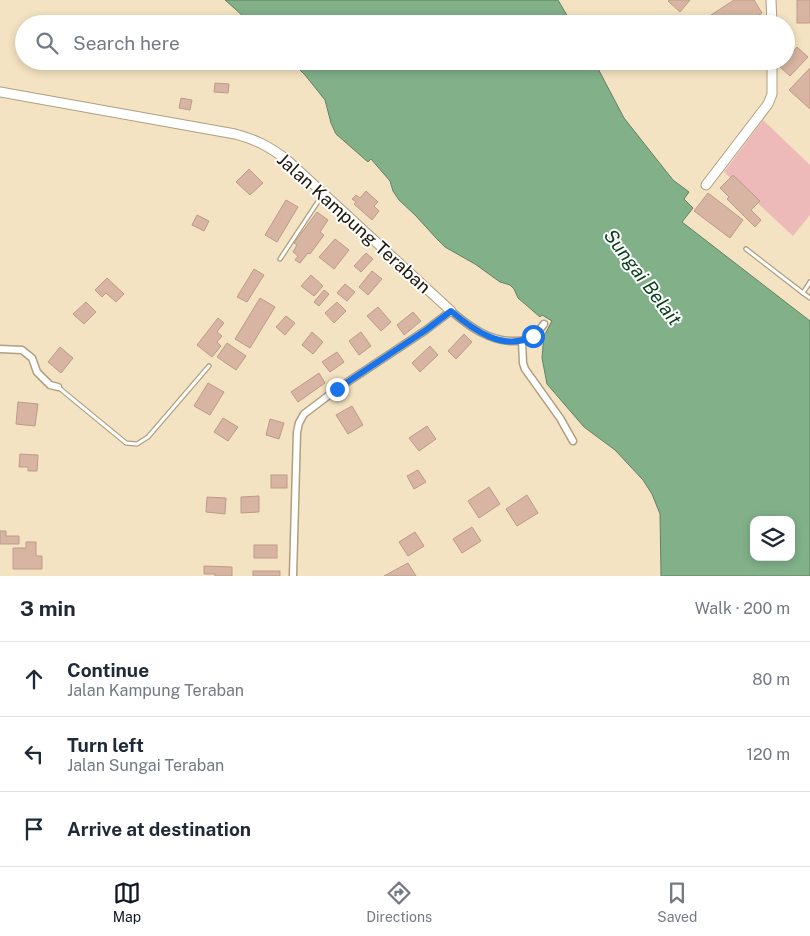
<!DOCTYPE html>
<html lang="en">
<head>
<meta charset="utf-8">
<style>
	:root { --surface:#fff; --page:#f2f2f3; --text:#1f2937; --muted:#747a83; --line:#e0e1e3; --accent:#111827 }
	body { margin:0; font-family:"Public Sans",sans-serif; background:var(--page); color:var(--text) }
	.controls { position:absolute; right:15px; bottom:15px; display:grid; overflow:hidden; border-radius:10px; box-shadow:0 2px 8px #0003 }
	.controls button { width:45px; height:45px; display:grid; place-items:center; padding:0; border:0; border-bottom:1px solid var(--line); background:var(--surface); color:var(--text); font:25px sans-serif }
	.stop { position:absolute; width:15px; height:15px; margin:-11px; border:4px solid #1a73e8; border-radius:50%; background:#fff }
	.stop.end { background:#1a73e8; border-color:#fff; box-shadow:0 1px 5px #0008 }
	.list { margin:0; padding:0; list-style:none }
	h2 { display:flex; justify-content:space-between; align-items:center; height:65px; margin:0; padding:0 20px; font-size:21px }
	h2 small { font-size:16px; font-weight:400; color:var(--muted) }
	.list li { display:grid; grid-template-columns:32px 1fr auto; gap:15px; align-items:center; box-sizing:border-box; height:75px; padding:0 20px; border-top:1px solid var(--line) }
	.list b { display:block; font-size:19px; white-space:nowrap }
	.list p { margin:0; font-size:16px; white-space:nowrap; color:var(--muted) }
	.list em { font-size:16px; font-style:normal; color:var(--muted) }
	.icon { flex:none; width:28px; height:28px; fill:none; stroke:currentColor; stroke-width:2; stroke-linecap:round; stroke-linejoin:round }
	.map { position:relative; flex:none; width:810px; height:576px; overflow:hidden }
	.search { position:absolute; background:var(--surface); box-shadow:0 2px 8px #0003; left:15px; right:15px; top:15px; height:55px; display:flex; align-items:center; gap:12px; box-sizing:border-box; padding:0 18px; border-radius:28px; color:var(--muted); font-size:19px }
	.sheet { height:290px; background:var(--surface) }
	nav { display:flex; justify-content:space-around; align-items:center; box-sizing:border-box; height:70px; border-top:1px solid var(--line); background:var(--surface); font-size:14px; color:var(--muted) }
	nav a { display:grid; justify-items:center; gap:2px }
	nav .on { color:var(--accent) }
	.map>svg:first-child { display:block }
</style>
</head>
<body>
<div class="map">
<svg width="810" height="576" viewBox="0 0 810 576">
	<rect width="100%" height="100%" fill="#f4e3c2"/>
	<path fill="#eeb9b9" d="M 763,120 L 810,165 L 810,215 L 793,236 L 724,172 Z"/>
	<g fill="#81b089" stroke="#638263" fill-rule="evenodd">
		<path d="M 225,0 L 558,0 L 572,24 L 252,24 Z"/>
		<path d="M 291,61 L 594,61 L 624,118 L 673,180 L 689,192 L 684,199 L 693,208 L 682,222 L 810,321 L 810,576 L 661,576 L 660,514 L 652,494 L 643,480 L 615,450 L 584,427 L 547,384 L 542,358 L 543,346 L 544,336 L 552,321 L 542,315 L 540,317 L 518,298 L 514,289 L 510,285 L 500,282 L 475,264 L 445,247 L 436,238 L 416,216 L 399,200 L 393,191 L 390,181 L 371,159 L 368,162 L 336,134 L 331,123 L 325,100 L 305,75 ZM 754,520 L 791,520 L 791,557 L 754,557 Z"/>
	</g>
	<g fill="#d7b5a2" stroke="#bc9b88">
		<path d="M 670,0 L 690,0 L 680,12 L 668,1 Z"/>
		<path d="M 734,0 L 754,0 L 762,13 L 750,21 L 747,18 L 738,24 L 704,24 L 702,21 Z"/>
		<rect x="797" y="0" width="13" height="23"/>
		<path d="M 797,47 L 808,57 L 790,76 L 779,66 L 784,61 L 786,61 L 786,59 Z"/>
		<path d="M 810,68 L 810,109 L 789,90 Z"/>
		<path d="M 215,83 L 229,84 L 228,93 L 214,92 Z"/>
		<path d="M 181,98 L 192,100 L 190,110 L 179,108 Z"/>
		<path d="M 249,169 L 263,183 L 250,195 L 236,182 Z"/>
		<path d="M 733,175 L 760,201 L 751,210 L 761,220 L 755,227 L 727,199 L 729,197 L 720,188 Z"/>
		<path d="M 366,191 L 378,202 L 374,206 L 379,211 L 372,220 L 354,204 L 356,202 L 352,199 L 356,195 L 360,198 Z"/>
		<path d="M 708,193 L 743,220 L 730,238 L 694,211 Z"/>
		<path d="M 286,200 L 298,207 L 277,242 L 265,235 Z"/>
		<path d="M 317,212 L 328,220 L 320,232 L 324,235 L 310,254 L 308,253 L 300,263 L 295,260 L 298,256 L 293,252 L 297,245 L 294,243 Z"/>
		<path d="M 197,215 L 209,221 L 204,231 L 192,225 Z"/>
		<path d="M 335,239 L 349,250 L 334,269 L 319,257 Z"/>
		<path d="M 366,253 L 373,259 L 361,272 L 354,266 Z"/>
		<path d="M 254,269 L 264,275 L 247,302 L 237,297 Z"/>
		<path d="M 372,271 L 382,279 L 368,295 L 359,287 Z"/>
		<path d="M 311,275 L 323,286 L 314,296 L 301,286 Z"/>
		<path d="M 107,278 L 124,294 L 116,302 L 106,293 L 102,297 L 95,290 Z"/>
		<path d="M 345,284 L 355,292 L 347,301 L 337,293 Z"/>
		<path d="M 324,290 L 329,294 L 319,306 L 314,302 Z"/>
		<path d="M 260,298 L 275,307 L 250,348 L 235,339 Z"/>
		<path d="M 86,302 L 96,312 L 84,324 L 73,314 Z"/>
		<path d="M 337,302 L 346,311 L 334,323 L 325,313 Z"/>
		<path d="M 378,307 L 391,322 L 381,331 L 367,316 Z"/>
		<path d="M 413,312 L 421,321 L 404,335 L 397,325 Z"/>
		<path d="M 286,316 L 295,323 L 285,335 L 276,327 Z"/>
		<path d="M 218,318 L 224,323 L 217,332 L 222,336 L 217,342 L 221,346 L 212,357 L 197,345 Z"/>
		<path d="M 312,332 L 323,342 L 313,354 L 302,345 Z"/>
		<path d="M 361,332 L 371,346 L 359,355 L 349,341 Z"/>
		<path d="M 464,334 L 472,342 L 456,359 L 448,351 Z"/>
		<path d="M 227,343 L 246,356 L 236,370 L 217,357 Z"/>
		<path d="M 430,346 L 438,355 L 420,372 L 412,363 Z"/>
		<path d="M 60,347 L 73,358 L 61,373 L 48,362 Z"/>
		<path d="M 337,352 L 344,362 L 330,372 L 322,362 Z"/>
		<path d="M 319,373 L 325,383 L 298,402 L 291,392 Z"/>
		<path d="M 208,383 L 224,392 L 210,415 L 194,406 Z"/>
		<path d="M 18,402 L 38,404 L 35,426 L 16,424 Z"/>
		<path d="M 352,406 L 363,425 L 348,434 L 336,415 Z"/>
		<path d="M 223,418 L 238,427 L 228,441 L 214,432 Z"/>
		<path d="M 270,419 L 284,423 L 279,439 L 266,435 Z"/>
		<path d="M 427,426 L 436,439 L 419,451 L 409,438 Z"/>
		<path d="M 20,454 L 38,455 L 37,471 L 28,471 L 28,467 L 19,467 Z"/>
		<path d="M 418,470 L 426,482 L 414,489 L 407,476 Z"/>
		<rect x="271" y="475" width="16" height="13"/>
		<path d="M 489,487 L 500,504 L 479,518 L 468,501 Z"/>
		<path d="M 527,495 L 538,513 L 517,526 L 506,509 Z"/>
		<path d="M 259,496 L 259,512 L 241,513 L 241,497 Z"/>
		<path d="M 207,497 L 226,498 L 225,514 L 206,512 Z"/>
		<path d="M 472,527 L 481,541 L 462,553 L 453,539 Z"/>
		<path d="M 0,531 L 6,531 L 6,536 L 19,536 L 19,544 L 0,544 Z"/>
		<path d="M 415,532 L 424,546 L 408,556 L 399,542 Z"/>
		<path d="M 26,542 L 36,542 L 36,556 L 42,556 L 42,569 L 13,569 L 13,548 L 26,548 Z"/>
		<rect x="254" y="545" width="23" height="13"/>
		<path d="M 408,563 L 416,576 L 384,576 Z"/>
		<path d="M 204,566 L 232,567 L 232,576 L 215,576 L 215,574 L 204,574 Z"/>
		<rect x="253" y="571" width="27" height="5"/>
	</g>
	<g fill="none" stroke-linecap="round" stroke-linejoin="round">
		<g stroke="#af9f7f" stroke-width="5.5">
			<g id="lane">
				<path d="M 746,249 L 803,293"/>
				<path d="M 280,259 L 323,194"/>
				<path d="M 810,282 L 803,293 L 810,298"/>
				<path d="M 58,387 L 126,443 L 137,444 L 148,437 L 209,366"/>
			</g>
		</g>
		<g stroke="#af9f7f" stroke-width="9">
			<g id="street">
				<path d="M 522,341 L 523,363 L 525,369 L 560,418 L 573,441"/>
				<path d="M 0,349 L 22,350 L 32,358 L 37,372 L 50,385 L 58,387"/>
				<path d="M 293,576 L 297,432 L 299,423 L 304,414 L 337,389 L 426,330 L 451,311 C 470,327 490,342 516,341 C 523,341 528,340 534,336 C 538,332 541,328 544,324"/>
			</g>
		</g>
		<g stroke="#af9f7f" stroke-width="11">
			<g id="secondary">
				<path d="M 771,0 L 772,24"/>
				<path d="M 0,92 L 235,134 C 257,140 268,146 286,159 L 451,311"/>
				<path d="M 706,185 L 768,104 L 772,94 L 772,61"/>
			</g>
		</g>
		<use href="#lane" stroke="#fff" stroke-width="3"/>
		<use href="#street" stroke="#fff" stroke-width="6"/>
		<use href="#secondary" stroke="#fff" stroke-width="9"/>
	</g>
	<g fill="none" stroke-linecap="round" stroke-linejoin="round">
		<path stroke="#1a73e8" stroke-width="6" d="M 337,389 L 426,330 L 451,311 C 473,330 504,352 533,336"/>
	</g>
	<g text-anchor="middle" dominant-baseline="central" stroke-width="4" stroke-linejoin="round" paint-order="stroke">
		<g font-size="18" fill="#1c1609" stroke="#fff">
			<text transform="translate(354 223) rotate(42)">Jalan Kampung Teraban</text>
		</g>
		<g font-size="19" font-style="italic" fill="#083f1b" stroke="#fff">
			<text transform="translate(643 277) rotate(53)">Sungai Belait</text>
		</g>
	</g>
</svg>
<div class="controls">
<button><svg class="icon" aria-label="layers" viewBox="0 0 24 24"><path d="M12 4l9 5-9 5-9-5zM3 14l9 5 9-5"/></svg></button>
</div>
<div class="stop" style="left:533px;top:336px"></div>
<div class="stop end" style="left:337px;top:389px"></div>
<div class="search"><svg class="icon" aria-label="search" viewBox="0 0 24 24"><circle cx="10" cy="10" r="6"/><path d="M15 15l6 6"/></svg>Search here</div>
</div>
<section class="sheet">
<h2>3 min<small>Walk · 200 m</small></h2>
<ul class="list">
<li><svg class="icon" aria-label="ahead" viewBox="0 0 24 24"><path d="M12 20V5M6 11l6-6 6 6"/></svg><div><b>Continue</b><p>Jalan Kampung Teraban</p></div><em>80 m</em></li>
<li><svg class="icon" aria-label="left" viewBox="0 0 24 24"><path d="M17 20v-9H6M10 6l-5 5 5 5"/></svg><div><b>Turn left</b><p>Jalan Sungai Teraban</p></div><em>120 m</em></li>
<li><svg class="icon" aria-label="arrive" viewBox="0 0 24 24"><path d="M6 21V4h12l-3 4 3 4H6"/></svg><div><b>Arrive at destination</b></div></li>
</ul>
</section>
<nav>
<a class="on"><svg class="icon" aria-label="map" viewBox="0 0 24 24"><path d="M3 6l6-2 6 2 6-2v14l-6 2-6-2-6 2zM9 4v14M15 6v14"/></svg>Map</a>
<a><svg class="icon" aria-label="directions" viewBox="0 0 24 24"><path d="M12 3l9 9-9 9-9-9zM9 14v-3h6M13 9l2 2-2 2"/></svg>Directions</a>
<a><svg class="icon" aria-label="saved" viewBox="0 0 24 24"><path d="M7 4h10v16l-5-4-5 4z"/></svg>Saved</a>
</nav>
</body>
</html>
